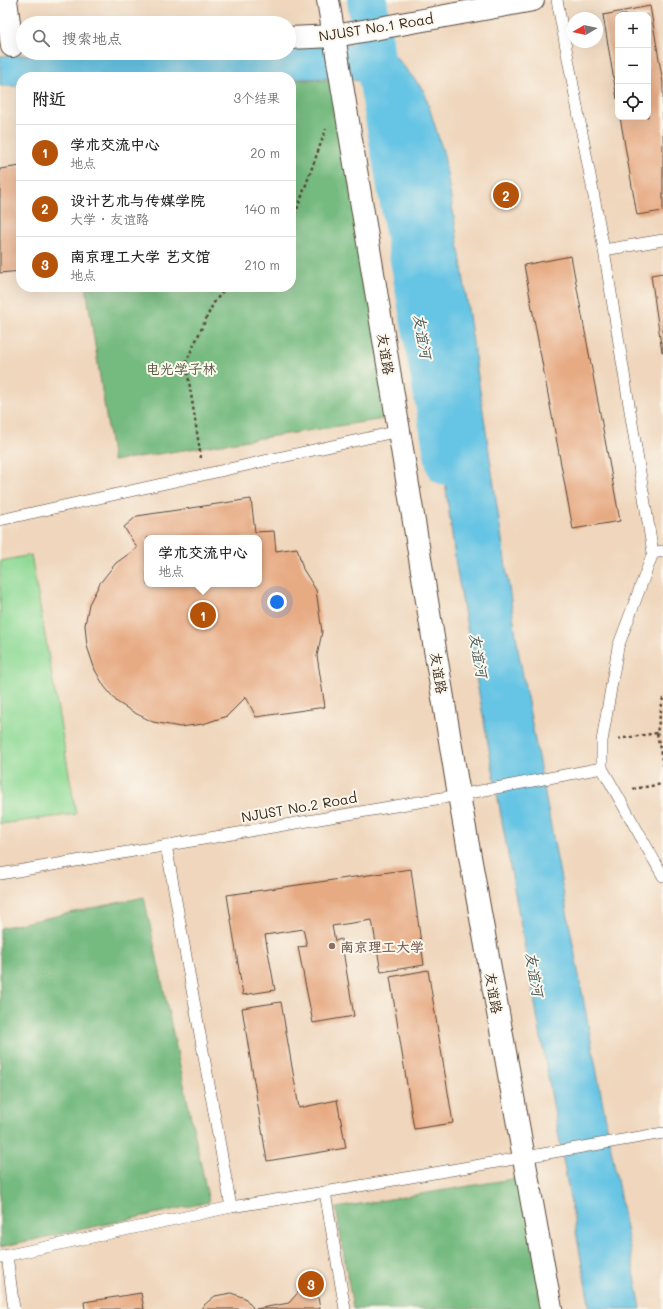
<!DOCTYPE html>
<html lang="zh">
<head>
<meta charset="utf-8">
<style>
	:root { --surface:#fff; --page:#f6f6f6; --text:#222; --muted:#767676; --line:#e0e0e0; --accent:#b45309 }
	body { margin:0; font-family:Mali,"LXGW WenKai TC",sans-serif; background:var(--page); color:var(--text) }
	.controls { position:absolute; right:12px; top:12px; display:grid; overflow:hidden; border-radius:8px; box-shadow:0 4px 16px #0002 }
	.controls button { width:36px; height:36px; display:grid; place-items:center; padding:0; border:0; border-bottom:1px solid var(--line); background:var(--surface); color:var(--text); font:20px sans-serif }
	.compass { position:absolute; left:567px; top:12px; width:36px; height:36px; border-radius:50%; background:var(--surface); box-shadow:0 4px 16px #0002; rotate:261deg }
	.you { position:absolute; left:277px; top:602px; width:14px; height:14px; margin:-10px; border:3px solid #fff; border-radius:50%; background:#1a73e8; box-shadow:0 0 0 6px #1a73e833 }
	.badge { display:grid; place-items:center; width:26px; height:26px; border-radius:50%; background:var(--accent); color:#fff; font-size:13px; font-weight:700 }
	.pin { position:absolute; translate:-50% -50%; border:2px solid #fff; box-shadow:0 1px 4px #0006 }
	.popup { position:absolute; left:144px; top:535px; width:118px; height:52px; box-sizing:border-box; display:grid; place-content:center; border-radius:8px; background:var(--surface); filter:drop-shadow(0 1px 3px #0005); font-size:13px; white-space:nowrap; color:var(--muted) }
	.popup b { font-size:15px; color:var(--text) }
	.popup::after { content:''; position:absolute; left:50%; top:100%; margin-left:-8px; border:8px solid transparent; border-top-color:var(--surface) }
	.list { margin:0; padding:0; list-style:none }
	h2 { display:flex; justify-content:space-between; align-items:center; height:52px; margin:0; padding:0 16px; font-size:17px }
	h2 small { font-size:13px; font-weight:400; color:var(--muted) }
	.list li { display:grid; grid-template-columns:26px 1fr auto; gap:12px; align-items:center; box-sizing:border-box; height:56px; padding:0 16px; border-top:1px solid var(--line) }
	.list b { display:block; font-size:15px; white-space:nowrap }
	.list p { margin:0; font-size:13px; white-space:nowrap; color:var(--muted) }
	.list em { font-size:13px; font-style:normal; color:var(--muted) }
	.icon { flex:none; width:22px; height:22px; fill:none; stroke:currentColor; stroke-width:2; stroke-linecap:round; stroke-linejoin:round }
	.map { position:relative; flex:none; width:663px; height:1309px; overflow:hidden }
	.search { position:absolute; background:var(--surface); box-shadow:0 4px 16px #0002; left:16px; top:16px; width:280px; height:44px; display:flex; align-items:center; gap:10px; box-sizing:border-box; padding:0 14px; border-radius:22px; color:var(--muted); font-size:15px }
	.panel { position:absolute; background:var(--surface); box-shadow:0 4px 16px #0002; left:16px; top:72px; width:280px; height:220px; border-radius:16px }
	.map>svg:first-child { display:block }
</style>
</head>
<body>
<div class="map">
<svg width="663" height="1309" viewBox="0 0 663 1309">
	<rect width="100%" height="100%" fill="#fbf7ec"/>
	<filter id="ink" filterUnits="userSpaceOnUse"><feTurbulence type="fractalNoise" baseFrequency=".025" numOctaves="2"/><feDisplacementMap in="SourceGraphic" scale="8" xChannelSelector="R" yChannelSelector="G"/><feConvolveMatrix kernelMatrix="1 2 1 2 8 2 1 2 1" color-interpolation-filters="sRGB"/></filter>
	<filter id="wash" filterUnits="userSpaceOnUse"><feTurbulence type="fractalNoise" baseFrequency=".012" numOctaves="4" result="noise"/><feDisplacementMap in="SourceGraphic" scale="16" xChannelSelector="R" yChannelSelector="G"/><feGaussianBlur stdDeviation="0.9" result="paint"/><feColorMatrix in="noise" values="0 0 0 0 0 0 0 0 0 0 0 0 0 0 0 0 0 1.4 0 .05"/><feComposite in="paint" operator="in"/></filter>
	<g filter="url(#wash)">
		<rect width="100%" height="100%" fill="#f3e8cf"/>
		<path fill="#efd6bc" fill-rule="evenodd" d="M 0,0 L 663,0 L 663,1309 L 0,1309 ZM 618,15 L 648,15 L 648,117 L 618,117 ZM 573,18 L 597,18 L 597,42 L 573,42 ZM 23,23 L 289,23 L 289,53 L 23,53 ZM 21,77 L 291,77 L 291,287 L 21,287 ZM 147,538 L 259,538 L 259,584 L 147,584 Z"/>
		<path fill="#90da96" stroke="#66825a" d="M 31,555 L 76,814 L 0,824 L 0,561 Z"/>
		<g fill="#74ba7f" stroke="#58724e">
			<path d="M 291,80 L 333,80 L 390,418 L 113,461 L 86,287 L 291,287 Z"/>
			<path d="M 144,897 L 209,1202 L 0,1247 L 0,928 Z"/>
			<path d="M 524,1177 L 542,1309 L 353,1309 L 336,1208 Z"/>
		</g>
		<path fill="#66c4e4" stroke="#507781" d="M 360,44 L 397,58 L 424,91 L 444,155 L 462,268 L 518,649 L 641,1309 L 590,1309 L 456,566 L 401,140 L 388,104 L 381,91 L 368,82 L 336,78 L 291,79 L 291,77 L 21,77 L 21,86 L 0,86 L 0,56 L 74,53 L 289,53 L 289,46 Z"/>
		<g fill="none" stroke-linecap="round" stroke-linejoin="round">
			<path stroke="#66c4e4" stroke-width="40" d="M 367,0 L 377,72 L 446,465"/>
		</g>
		<g id="blocks">
			<g fill="#e7ab84" fill-rule="evenodd">
				<path d="M 650,6 L 663,83 L 663,211 L 637,215 L 620,117 L 648,117 L 648,15 L 618,15 L 617,99 L 603,15 Z"/>
				<path d="M 21,166 L 21,271 L 0,273 L 0,169 Z"/>
				<path d="M 571,256 L 620,521 L 573,529 L 524,265 Z"/>
				<path d="M 663,273 L 663,352 L 662,352 L 651,275 Z"/>
				<path d="M 251,499 L 255,532 L 274,531 L 276,551 L 297,548 L 303,569 L 316,590 L 322,632 L 317,656 L 325,707 L 256,717 L 246,697 L 227,716 L 203,724 L 180,727 L 153,722 L 133,712 L 117,702 L 104,686 L 95,670 L 87,646 L 85,625 L 89,604 L 100,583 L 116,563 L 137,548 L 124,527 L 137,516 ZM 147,538 L 259,538 L 259,584 L 147,584 Z"/>
				<path d="M 411,869 L 424,965 L 381,972 L 372,920 L 332,926 L 335,941 L 341,939 L 354,1016 L 313,1023 L 298,947 L 307,946 L 303,929 L 265,935 L 275,990 L 243,995 L 227,895 Z"/>
				<path d="M 428,970 L 453,1123 L 414,1129 L 390,977 Z"/>
				<path d="M 281,1002 L 299,1108 L 337,1100 L 346,1148 L 267,1161 L 242,1008 Z"/>
				<path d="M 314,1274 L 320,1309 L 256,1309 L 289,1303 Z"/>
				<path d="M 141,1293 L 144,1309 L 85,1309 L 84,1302 Z"/>
				<path d="M 231,1293 L 245,1298 L 254,1309 L 201,1309 L 203,1306 L 215,1296 Z"/>
			</g>
		</g>
	</g>
	<g filter="url(#ink)">
		<use href="#blocks" fill-opacity="0" stroke="#574639" stroke-width="1"/>
		<g fill="none" stroke-linecap="round" stroke-linejoin="round">
			<g stroke="#574639" stroke-width="12">
				<g id="lane">
					<path d="M 557,0 L 604,250 L 653,553 L 618,647 L 602,741 L 602,768 L 663,876"/>
					<path d="M 604,250 L 663,240"/>
					<path d="M 0,520 L 399,431"/>
					<path d="M 653,553 L 663,551"/>
					<path d="M 166,845 L 231,1207"/>
					<path d="M 0,874 L 459,795 L 602,768"/>
					<path d="M 325,1192 L 345,1309"/>
					<path d="M 7,1255 L 14,1309"/>
					<path d="M 0,1257 L 231,1207 L 325,1192 L 663,1133"/>
				</g>
			</g>
			<g stroke="#574639" stroke-width="24">
				<g id="street">
					<path d="M 6,0 L 12,46"/>
					<path d="M 328,0 L 459,795 L 551,1309"/>
					<path d="M 289,38 L 335,36 L 533,0"/>
				</g>
			</g>
			<g stroke="#574639" stroke-width="2.5" stroke-dasharray="3 3" stroke-linecap="butt">
				<path d="M 291,219 L 295,215 L 326,129"/>
				<path d="M 201,458 L 186,362 L 213,304 L 226,287"/>
				<path d="M 663,698 L 657,733 L 663,765"/>
				<path d="M 618,739 L 657,733"/>
				<path d="M 633,789 L 663,784"/>
			</g>
			<use href="#lane" stroke="#fff" stroke-width="11"/>
			<use href="#street" stroke="#fff" stroke-width="22"/>
		</g>
	</g>
	<circle fill="#8d6e63" stroke="#fbf7ec" stroke-width="1.5" cx="332" cy="946" r="4"/>
	<g text-anchor="middle" dominant-baseline="central" stroke-width="4" stroke-linejoin="round" paint-order="stroke">
		<g font-size="14" fill="#3b2a1e" stroke="#fbf7ec">
			<text transform="translate(376 27) rotate(-9)">NJUST No.1 Road</text>
			<text transform="translate(386 354) rotate(81)">友谊路</text>
			<text transform="translate(439 673) rotate(81)">友谊路</text>
			<text transform="translate(299 807) rotate(-10)">NJUST No.2 Road</text>
			<text transform="translate(494 993) rotate(80)">友谊路</text>
		</g>
		<g font-size="14" fill="#50563c" stroke="#fbf7ec">
			<text x="181" y="368">电光学子林</text>
		</g>
		<g font-size="14" font-weight="bold" fill="#785e54" stroke="#fbf7ec" text-anchor="start">
			<text x="340" y="946">南京理工大学</text>
		</g>
		<g font-size="15" font-style="italic" fill="#485859" stroke="#fbf7ec">
			<text transform="translate(423 336) rotate(80)">友谊河</text>
			<text transform="translate(479 655) rotate(80)">友谊河</text>
			<text transform="translate(535 974) rotate(80)">友谊河</text>
		</g>
	</g>
</svg>
<div class="controls">
<button>+</button>
<button>−</button>
<button><svg class="icon" aria-label="locate" viewBox="0 0 24 24"><circle cx="12" cy="12" r="6"/><path d="M12 2v4M12 18v4M2 12h4M18 12h4"/></svg></button>
</div>
<svg class="compass" viewBox="-18 -18 36 36"><path d="M0-13l5 13h-10z" fill="#e53935"/><path d="M0 13l5-13h-10z" fill="#767676"/></svg>
<div class="you"></div>
<div class="pin badge" style="left:203px;top:615px">1</div>
<div class="popup"><b>学术交流中心</b>地点</div>
<div class="pin badge" style="left:506px;top:195px">2</div>
<div class="pin badge" style="left:311px;top:1284px">3</div>
<div class="search"><svg class="icon" aria-label="search" viewBox="0 0 24 24"><circle cx="10" cy="10" r="6"/><path d="M15 15l6 6"/></svg>搜索地点</div>
<section class="panel">
<h2>附近<small>3个结果</small></h2>
<ul class="list">
<li><span class="badge">1</span><div><b>学术交流中心</b><p>地点</p></div><em>20 m</em></li>
<li><span class="badge">2</span><div><b>设计艺术与传媒学院</b><p>大学 · 友谊路</p></div><em>140 m</em></li>
<li><span class="badge">3</span><div><b>南京理工大学 艺文馆</b><p>地点</p></div><em>210 m</em></li>
</ul>
</section>
</div>
</body>
</html>
